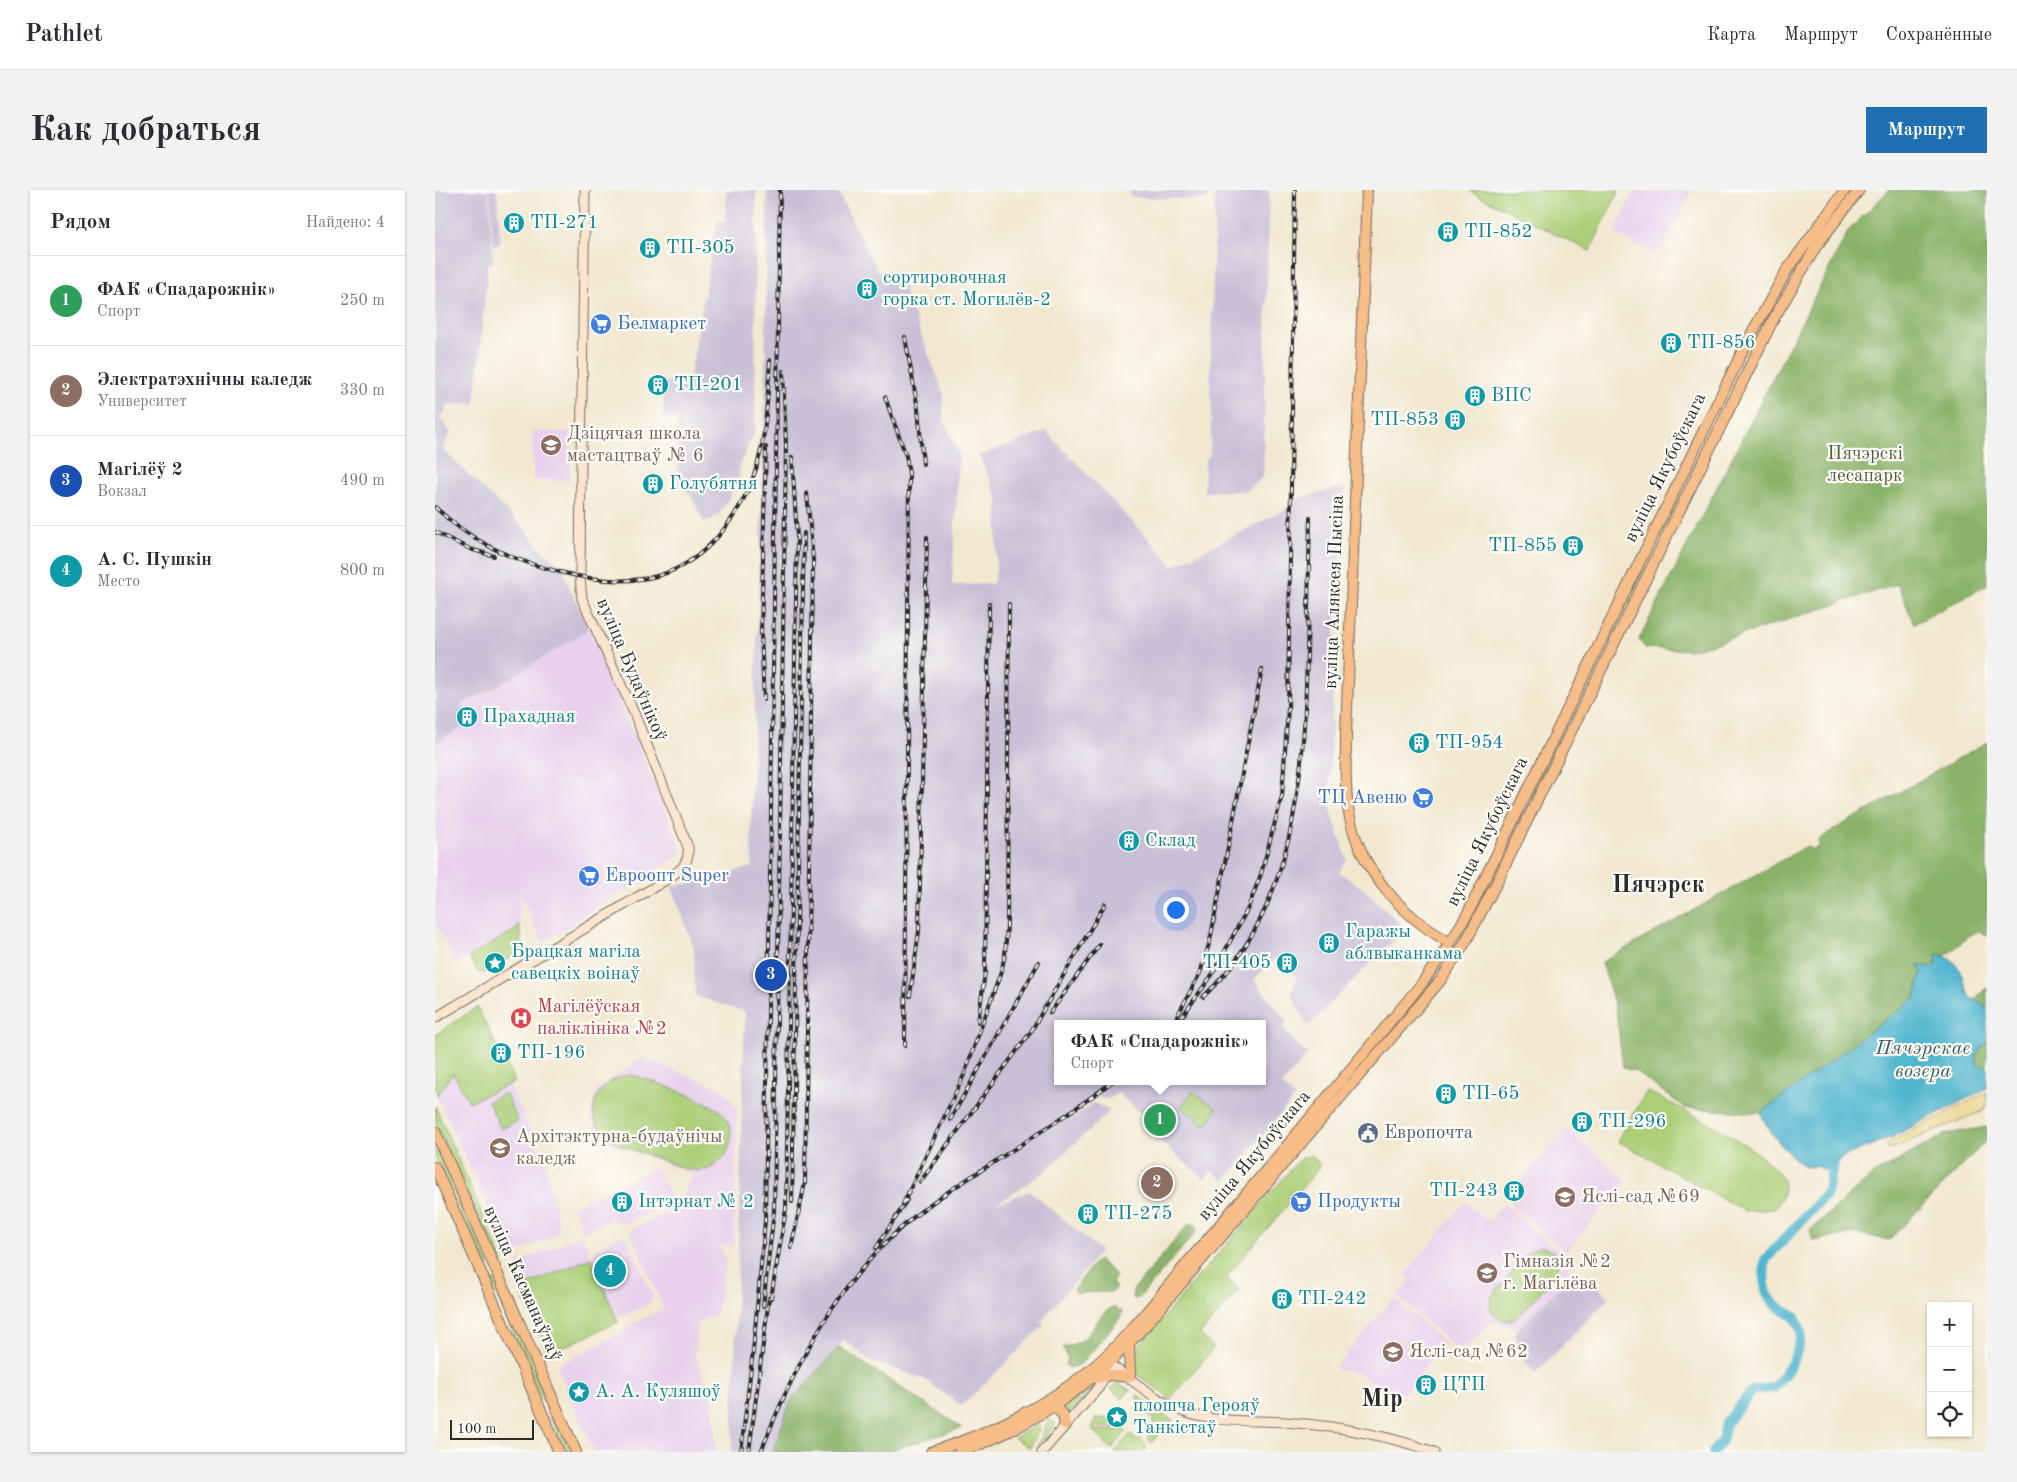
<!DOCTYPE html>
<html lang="ru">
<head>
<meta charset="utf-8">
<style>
	:root { --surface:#fff; --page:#f2f2f3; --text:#2b2b33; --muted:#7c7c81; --line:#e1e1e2; --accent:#1f6fb2 }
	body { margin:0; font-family:"Old Standard TT",serif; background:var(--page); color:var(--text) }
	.controls { position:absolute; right:15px; bottom:15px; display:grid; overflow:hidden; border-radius:0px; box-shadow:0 1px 4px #0004 }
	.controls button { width:45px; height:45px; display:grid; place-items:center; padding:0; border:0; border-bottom:1px solid var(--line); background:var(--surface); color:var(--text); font:25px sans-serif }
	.scale { position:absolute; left:15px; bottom:12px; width:84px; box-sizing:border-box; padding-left:5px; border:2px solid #2b2b2b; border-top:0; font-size:14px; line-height:18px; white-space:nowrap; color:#2b2b2b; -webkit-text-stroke:4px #fdfcf7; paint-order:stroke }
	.you { position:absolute; left:740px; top:719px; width:18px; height:18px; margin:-12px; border:4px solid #fff; border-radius:50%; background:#1a73e8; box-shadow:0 0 0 8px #1a73e833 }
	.badge { display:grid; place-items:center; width:32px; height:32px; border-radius:50%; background:var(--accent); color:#fff; font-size:16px; font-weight:700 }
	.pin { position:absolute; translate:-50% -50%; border:2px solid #fff; box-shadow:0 1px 5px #0006 }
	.popup { position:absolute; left:619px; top:830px; width:212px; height:65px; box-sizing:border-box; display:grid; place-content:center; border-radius:0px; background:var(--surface); filter:drop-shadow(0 1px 4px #0005); font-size:16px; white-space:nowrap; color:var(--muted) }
	.popup b { font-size:19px; color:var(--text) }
	.popup::after { content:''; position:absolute; left:50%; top:100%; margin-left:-10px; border:10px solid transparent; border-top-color:var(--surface) }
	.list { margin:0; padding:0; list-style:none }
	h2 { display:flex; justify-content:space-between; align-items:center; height:65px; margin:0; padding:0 20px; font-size:21px }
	h2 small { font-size:16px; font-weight:400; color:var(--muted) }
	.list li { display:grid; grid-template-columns:32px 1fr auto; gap:15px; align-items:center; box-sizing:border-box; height:90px; padding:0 20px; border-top:1px solid var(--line) }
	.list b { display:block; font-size:19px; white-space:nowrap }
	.list p { margin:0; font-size:16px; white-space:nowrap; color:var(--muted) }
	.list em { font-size:16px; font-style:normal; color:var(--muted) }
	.icon { flex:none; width:28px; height:28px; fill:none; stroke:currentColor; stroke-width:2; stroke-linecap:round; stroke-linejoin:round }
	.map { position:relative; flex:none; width:1552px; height:1262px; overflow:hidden; border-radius:0px }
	header { display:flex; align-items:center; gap:30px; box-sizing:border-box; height:70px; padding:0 25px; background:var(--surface); border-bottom:1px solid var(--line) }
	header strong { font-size:24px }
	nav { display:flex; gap:28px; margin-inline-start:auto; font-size:18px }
	.intro { display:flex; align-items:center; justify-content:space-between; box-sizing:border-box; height:120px; padding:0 30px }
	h1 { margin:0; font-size:35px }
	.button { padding:12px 22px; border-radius:0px; background:var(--accent); color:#fff; font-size:18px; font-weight:700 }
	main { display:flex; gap:30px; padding:0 30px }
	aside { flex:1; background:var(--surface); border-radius:0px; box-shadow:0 1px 4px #0004 }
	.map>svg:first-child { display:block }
</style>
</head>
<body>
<header>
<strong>Pathlet</strong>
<nav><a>Карта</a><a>Маршрут</a><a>Сохранённые</a></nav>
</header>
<div class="intro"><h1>Как добраться</h1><a class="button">Маршрут</a></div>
<main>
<aside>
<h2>Рядом<small>Найдено: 4</small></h2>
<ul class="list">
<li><span class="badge" style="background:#2e9e5b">1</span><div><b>ФАК «Спадарожнік»</b><p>Спорт</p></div><em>250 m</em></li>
<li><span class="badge" style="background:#8d6e63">2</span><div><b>Электратэхнічны каледж</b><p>Университет</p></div><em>330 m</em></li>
<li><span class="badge" style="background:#1a4fb4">3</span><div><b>Магілёў 2</b><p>Вокзал</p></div><em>490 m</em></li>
<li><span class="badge" style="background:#0f9aa8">4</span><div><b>А. С. Пушкін</b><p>Место</p></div><em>800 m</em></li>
</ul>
</aside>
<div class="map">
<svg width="1552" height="1262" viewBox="0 0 1552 1262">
	<rect width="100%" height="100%" fill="#fdfcf7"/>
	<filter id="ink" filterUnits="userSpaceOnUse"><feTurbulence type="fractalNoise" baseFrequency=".02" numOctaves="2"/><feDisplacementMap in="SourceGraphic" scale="10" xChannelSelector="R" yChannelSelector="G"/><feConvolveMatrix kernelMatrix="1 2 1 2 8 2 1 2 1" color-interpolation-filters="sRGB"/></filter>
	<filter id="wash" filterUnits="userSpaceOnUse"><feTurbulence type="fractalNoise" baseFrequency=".0096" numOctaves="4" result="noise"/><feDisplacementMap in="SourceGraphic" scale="20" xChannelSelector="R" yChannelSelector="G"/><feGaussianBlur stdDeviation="1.12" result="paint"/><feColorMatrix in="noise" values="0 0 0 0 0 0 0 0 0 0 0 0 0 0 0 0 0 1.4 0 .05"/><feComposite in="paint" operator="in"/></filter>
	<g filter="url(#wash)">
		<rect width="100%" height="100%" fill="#f2e8d0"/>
		<g fill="#e9d1ed">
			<path d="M 1200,0 L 1257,0 L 1228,58 L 1218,63 L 1179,43 Z"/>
			<path d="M 97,241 L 135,242 L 135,290 L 98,290 Z"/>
			<path d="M 154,439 L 248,663 L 108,753 L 85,704 L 84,734 L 82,739 L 21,774 L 0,731 L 0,553 L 35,533 L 25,516 L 63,496 Z"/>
			<path d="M 207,868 L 288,899 L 302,918 L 299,1056 L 285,1055 L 291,1072 L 281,1124 L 262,1133 L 260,1165 L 277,1208 L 281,1262 L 159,1262 L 122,1176 L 188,1142 L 191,1137 L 229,1119 L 195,1041 L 237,1020 L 244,1013 L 257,984 L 176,952 L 160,937 L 156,927 L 156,918 L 163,898 Z"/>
			<path d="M 63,869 L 110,973 L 125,1041 L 118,1044 L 118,1047 L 75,1065 L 2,905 L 18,883 Z"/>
			<path d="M 1131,938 L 1191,991 L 1131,1062 L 1075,1014 L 1088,999 L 1083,994 Z"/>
			<path d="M 217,979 L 222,979 L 237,1010 L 236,1013 L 189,1033 L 176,1029 L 148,1042 L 138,1017 Z"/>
			<path d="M 1030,1012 L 1054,1032 L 1069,1014 L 1127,1064 L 1133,1074 L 1134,1081 L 1128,1094 L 1083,1138 L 1057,1132 L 1034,1155 L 1021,1158 L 962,1106 L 976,1090 L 970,1085 Z"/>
			<path d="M 147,1045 L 156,1067 L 160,1058 L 189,1045 L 194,1052 L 218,1107 L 215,1114 L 181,1128 L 157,1068 L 92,1096 L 82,1073 Z"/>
			<path d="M 959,1108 L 1010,1153 L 970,1202 L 956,1205 L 924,1183 L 899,1179 Z"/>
		</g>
		<g fill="#c9bfd7" fill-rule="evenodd">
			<path d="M 0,0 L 53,0 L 58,73 L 53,73 L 40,213 L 11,215 L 10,222 L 4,227 L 16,242 L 8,260 L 81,330 L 110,363 L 131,379 L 129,385 L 154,439 L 63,496 L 25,515 L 35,533 L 0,553 Z"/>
			<path d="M 54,0 L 62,0 L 65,54 L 58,56 Z"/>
			<path d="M 291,0 L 321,0 L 320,242 L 305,273 L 304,288 L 294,308 L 284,324 L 274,331 L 269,331 L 254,303 L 243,292 L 242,228 L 228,228 L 229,192 L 254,191 L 282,31 L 290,31 Z"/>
			<path d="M 332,0 L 402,0 L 442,80 L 467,94 L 509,205 L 508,229 L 524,263 L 517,395 L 558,394 L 561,380 L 563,308 L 544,266 L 611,241 L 728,364 L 737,377 L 849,320 L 860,312 L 862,308 L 910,297 L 900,445 L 894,614 L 912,669 L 904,682 L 930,700 L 970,738 L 873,836 L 856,803 L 862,787 L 853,778 L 839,768 L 819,790 L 852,832 L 848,837 L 859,853 L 873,864 L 847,895 L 860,907 L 789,991 L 777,981 L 769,989 L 705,934 L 710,927 L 683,903 L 673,909 L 663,907 L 624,939 L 659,913 L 675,921 L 608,983 L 561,1014 L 595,1001 L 666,1061 L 606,1131 L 609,1135 L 527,1216 L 489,1189 L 436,1171 L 409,1150 L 355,1212 L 338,1262 L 297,1262 L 310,822 L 260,806 L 259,758 L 237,697 L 317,677 L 316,640 L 330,204 ZM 622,834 L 828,834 L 828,891 L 622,891 Z"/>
			<path d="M 695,0 L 772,0 L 772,10 L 695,7 Z"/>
			<path d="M 780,0 L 834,0 L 828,287 L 811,301 L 769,302 L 770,271 L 775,264 L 777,213 L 775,206 Z"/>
			<path d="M 1139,1089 L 1150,1098 L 1158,1091 L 1174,1108 L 1100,1184 L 1087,1167 L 1088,1165 L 1079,1153 L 1083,1149 L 1080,1146 L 1083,1138 L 1128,1094 Z"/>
		</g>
		<g fill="#accf78" stroke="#6c7d52">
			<path d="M 1037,0 L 1184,0 L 1155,61 L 1036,2 Z"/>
			<path d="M 1415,0 L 1417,0 C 1369,56 1335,123 1302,189 L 1301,188 C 1333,123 1367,55 1415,0 Z"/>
			<path d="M 1284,223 L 1285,224 L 1146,507 L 1144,506 Z"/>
			<path d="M 1141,511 L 1060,682 L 1058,681 Z"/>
			<path d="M 84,734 L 88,760 L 50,783 L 43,782 L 34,767 L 82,739 Z"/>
			<path d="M 1007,775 L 996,792 L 926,877 L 924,875 Z"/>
			<path d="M 42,817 L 80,892 L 34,912 L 18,883 L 2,905 L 0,899 L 0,845 Z"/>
			<path d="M 197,885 C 215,890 277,911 288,924 C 305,943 294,975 269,980 C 256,983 243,976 232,972 C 214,964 187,959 172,947 C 144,923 164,887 197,885 Z"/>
			<path d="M 758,901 L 782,919 L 770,935 L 746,917 Z"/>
			<path d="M 1212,901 C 1243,918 1336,960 1348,991 C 1352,1002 1344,1011 1339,1019 L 1310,1021 L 1183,951 Z"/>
			<path d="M 70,903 L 83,931 L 66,939 L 53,911 Z"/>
			<path d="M 0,916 L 68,1072 L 66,1075 L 63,1074 L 0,932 Z"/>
			<path d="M 0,958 L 7,969 L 54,1075 L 52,1078 L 48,1077 L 0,967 Z"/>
			<path d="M 877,965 L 884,974 L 883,979 L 791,1087 L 804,1100 L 765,1144 L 779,1158 L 735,1209 L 700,1183 L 695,1166 L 865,969 Z"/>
			<path d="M 1105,1056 L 1119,1062 C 1122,1067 1124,1071 1123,1077 C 1121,1084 1086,1127 1079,1129 C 1066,1134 1051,1123 1056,1109 C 1058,1102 1066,1096 1070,1091 C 1080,1079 1091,1060 1105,1056 Z"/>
			<path d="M 156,1068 L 183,1132 L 113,1164 L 84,1098 Z"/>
			<path d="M 58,1090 L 61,1091 L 112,1208 L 107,1210 L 56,1094 Z"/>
			<path d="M 662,1192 L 634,1225 L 633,1221 L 626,1218 Z"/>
			<path d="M 683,1193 L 695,1200 L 687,1209 L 675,1198 Z"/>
			<path d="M 702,1205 L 738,1231 L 739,1236 L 722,1237 L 717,1232 L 719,1230 L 704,1216 Z"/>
			<path d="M 116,1216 L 136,1262 L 130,1262 L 111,1218 Z"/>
			<path d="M 612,1228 L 620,1233 L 619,1237 L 602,1257 L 613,1231 Z"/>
			<path d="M 661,1228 L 682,1229 L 687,1233 L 684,1237 L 656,1237 Z"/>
			<path d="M 603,1234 L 605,1237 L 595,1258 L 579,1248 Z"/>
			<path d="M 657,1240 L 690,1240 L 691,1242 L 677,1259 Z"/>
			<path d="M 713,1240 L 725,1242 L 717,1252 L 714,1252 Z"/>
			<path d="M 695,1244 L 702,1250 L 705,1248 L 710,1253 L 711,1260 L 709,1262 L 680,1262 Z"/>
		</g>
		<g fill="#89b268" stroke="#5a6e4a">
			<path d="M 1454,0 L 1552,0 L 1552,395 L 1479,434 L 1463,394 L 1275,455 L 1255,460 L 1210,458 L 1204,449 L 1414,40 Z"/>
			<path d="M 1552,552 L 1552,745 L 1543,741 C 1532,745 1522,758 1510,766 L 1502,764 L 1501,775 L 1498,778 L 1490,775 L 1483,792 L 1483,801 L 1479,809 L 1326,923 L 1250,918 L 1200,881 L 1188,878 L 1181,820 L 1167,772 L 1372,656 L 1377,660 L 1384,657 L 1384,650 L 1395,642 Z"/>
			<path d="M 1552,797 L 1552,819 L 1540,809 Z"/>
			<path d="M 1552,852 L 1552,877 L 1542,875 L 1541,865 Z"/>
			<path d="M 1552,937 L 1552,950 L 1454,1050 L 1419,1043 L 1378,1051 L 1375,1040 L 1440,983 L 1511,944 Z"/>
			<path d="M 757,1033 L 762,1036 L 761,1042 L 704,1108 L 699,1109 L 697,1106 L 699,1099 L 752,1036 Z"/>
			<path d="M 664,1070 L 681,1085 L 677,1093 L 681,1098 L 677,1102 L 642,1103 L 639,1099 L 659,1073 Z"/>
			<path d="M 678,1117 L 687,1122 L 685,1128 L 646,1174 L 635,1178 L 630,1175 L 633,1169 L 628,1158 C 634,1155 642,1154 647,1150 C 662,1138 659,1128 678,1117 Z"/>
			<path d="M 404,1157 L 527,1238 L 451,1262 L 338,1262 L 355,1212 Z"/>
		</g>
		<path fill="#eeda9e" stroke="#8c8264" d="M 1552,902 L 1552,917 L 1545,922 L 1453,960 L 1451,954 Z"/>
		<path fill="#51b6cf" stroke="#3e707d" d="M 1502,764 C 1525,768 1528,787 1534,807 L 1546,813 L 1552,819 L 1552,852 L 1541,865 L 1542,875 L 1552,877 L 1552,898 L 1457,947 L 1407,967 L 1399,980 L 1395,982 L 1380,976 L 1370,977 C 1353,964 1333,943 1326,923 L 1479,809 C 1484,800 1483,792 1487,783 L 1484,775 L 1498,778 L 1501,775 Z"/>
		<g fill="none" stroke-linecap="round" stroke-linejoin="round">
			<path stroke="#51b6cf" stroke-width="10" d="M 1278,1262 L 1287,1251 L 1291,1233 L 1318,1200 L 1339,1198 C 1351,1184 1364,1164 1366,1145 C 1366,1139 1362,1132 1360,1127 C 1331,1113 1327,1102 1330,1070 L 1392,1003 L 1399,971"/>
		</g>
	</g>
	<g filter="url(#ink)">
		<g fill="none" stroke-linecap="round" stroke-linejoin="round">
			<g stroke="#716d65" stroke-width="11">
				<g id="secondary">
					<path d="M 0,828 L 226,693 C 241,683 255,677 253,657 L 199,523 L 147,409 L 145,387 L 146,269 L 150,0"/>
					<path d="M 669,1171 C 695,1187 720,1211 749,1222 C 779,1233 818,1230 851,1232 C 901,1236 952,1245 999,1262"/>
					<path d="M 607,1262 L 664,1197 L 672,1181"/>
				</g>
			</g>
			<g stroke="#716d65" stroke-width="12">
				<g id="primary">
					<path d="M 932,0 L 911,544 C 911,572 909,601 915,628 C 927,683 968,726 1015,753"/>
					<path d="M 0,941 L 141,1262"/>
					<path d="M 0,977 L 124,1262"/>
					<path d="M 660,1188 L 675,1185 L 695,1187 L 694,1154"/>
					<path d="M 619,1216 L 628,1225 L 630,1235"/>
					<path d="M 496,1262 C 552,1244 604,1220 650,1184 C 691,1152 726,1103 760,1064 C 837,974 913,883 988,792 L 1015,753 L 1033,723 L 1313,150 L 1352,80 L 1410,0"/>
					<path d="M 524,1262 C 601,1235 656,1196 710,1136 L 1005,791 L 1030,753 L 1061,694 L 1338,130 L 1382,55 L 1424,0"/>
				</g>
			</g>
			<use href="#secondary" stroke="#fce5cf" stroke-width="9"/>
			<use href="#primary" stroke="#f7bd88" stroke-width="10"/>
			<g stroke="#2b2b2b" stroke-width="4">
				<g id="rail">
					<path d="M 470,147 L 483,219 L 488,274"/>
					<path d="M 450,207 L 471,266 L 474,283 L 470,856"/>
					<path d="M 0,317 C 36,352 76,370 125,382 C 156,390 191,394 222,386 C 277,371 315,313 326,260 C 332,231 333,200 335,170"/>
					<path d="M 0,342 L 35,359 L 59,366"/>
					<path d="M 329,510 L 326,444 L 331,257"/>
					<path d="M 475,806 L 484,741 L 492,347"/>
					<path d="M 768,807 C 861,721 869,583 872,464 C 873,419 874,373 875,328"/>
					<path d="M 615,823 L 665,754"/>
					<path d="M 746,828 L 777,785 L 813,718 L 826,684 L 847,606 L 853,517 L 860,0"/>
					<path d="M 543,832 L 550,782 L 554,413"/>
					<path d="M 738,834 L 765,783 L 775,751 L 827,479"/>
					<path d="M 515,930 L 604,772"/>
					<path d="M 485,992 L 595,843 L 670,714"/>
					<path d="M 357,1012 L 369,343"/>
					<path d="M 468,1014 L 529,885 L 566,782 L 570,765 L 572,736 L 574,414"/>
					<path d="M 356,1058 L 370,993 L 378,370 L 372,303"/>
					<path d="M 441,1058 L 472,1010"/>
					<path d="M 336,1108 L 351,1019 L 362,347 L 357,267"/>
					<path d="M 328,1116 L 339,1021 L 351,255 L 348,181"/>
					<path d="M 306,1262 L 318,1161 L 330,1031 L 345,0"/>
					<path d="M 314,1262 L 334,1108"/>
					<path d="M 326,1262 C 363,1165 414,1071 501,1010 C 560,970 621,935 678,891"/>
				</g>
			</g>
			<use href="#rail" stroke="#fdfcf7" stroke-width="2" stroke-dasharray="5.5" stroke-linecap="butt"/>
		</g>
	</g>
	<defs>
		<g id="building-disc" transform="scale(1.125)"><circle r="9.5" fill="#0f9aa8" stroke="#fdfcf7"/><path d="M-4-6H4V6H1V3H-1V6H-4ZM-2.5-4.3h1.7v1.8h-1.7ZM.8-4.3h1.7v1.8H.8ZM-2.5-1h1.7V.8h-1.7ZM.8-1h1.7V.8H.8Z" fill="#fff"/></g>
		<g id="supermarket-disc" transform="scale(1.125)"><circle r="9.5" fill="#3f7fe0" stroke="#fdfcf7"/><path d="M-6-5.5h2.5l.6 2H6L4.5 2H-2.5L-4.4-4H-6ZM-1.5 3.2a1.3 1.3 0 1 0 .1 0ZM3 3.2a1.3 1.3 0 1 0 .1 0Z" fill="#fff"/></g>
		<g id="school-disc" transform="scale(1.125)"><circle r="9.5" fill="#8d6e63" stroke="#fdfcf7"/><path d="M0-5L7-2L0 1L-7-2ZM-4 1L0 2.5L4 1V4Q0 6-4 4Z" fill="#fff"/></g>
		<g id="sight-disc" transform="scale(1.125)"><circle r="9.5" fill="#0f9aa8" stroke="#fdfcf7"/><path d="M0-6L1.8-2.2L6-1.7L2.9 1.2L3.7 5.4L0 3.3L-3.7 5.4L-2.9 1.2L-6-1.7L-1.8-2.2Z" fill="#fff"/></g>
		<g id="hospital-disc" transform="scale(1.125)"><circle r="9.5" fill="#e0444e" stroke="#fdfcf7"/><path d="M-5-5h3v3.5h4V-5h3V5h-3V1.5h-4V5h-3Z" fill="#fff"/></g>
		<g id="civic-disc" transform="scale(1.125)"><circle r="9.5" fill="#5c6f8a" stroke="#fdfcf7"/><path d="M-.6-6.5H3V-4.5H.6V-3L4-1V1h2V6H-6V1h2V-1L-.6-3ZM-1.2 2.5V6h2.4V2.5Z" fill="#fff"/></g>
		<g id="university-disc" transform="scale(1.125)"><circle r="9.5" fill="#8d6e63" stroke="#fdfcf7"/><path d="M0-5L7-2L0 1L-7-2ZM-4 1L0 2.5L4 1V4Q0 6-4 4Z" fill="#fff"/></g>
	</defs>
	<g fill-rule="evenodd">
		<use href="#building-disc" x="79" y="33"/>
		<use href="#building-disc" x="1013" y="42"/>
		<use href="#building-disc" x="215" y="58"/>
		<use href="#building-disc" x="432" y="99"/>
		<use href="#supermarket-disc" x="166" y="134"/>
		<use href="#building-disc" x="1236" y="153"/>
		<use href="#building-disc" x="223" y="195"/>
		<use href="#building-disc" x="1040" y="206"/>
		<use href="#building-disc" x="1020" y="230"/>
		<use href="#school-disc" x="116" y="255"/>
		<use href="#building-disc" x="218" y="294"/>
		<use href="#building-disc" x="1138" y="356"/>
		<use href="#building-disc" x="32" y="527"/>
		<use href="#building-disc" x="984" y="553"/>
		<use href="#supermarket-disc" x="988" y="608"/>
		<use href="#building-disc" x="694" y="651"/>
		<use href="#supermarket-disc" x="154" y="686"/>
		<use href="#building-disc" x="894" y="753"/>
		<use href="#sight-disc" x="60" y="773"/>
		<use href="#building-disc" x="852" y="773"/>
		<use href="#hospital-disc" x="86" y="828"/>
		<use href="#building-disc" x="66" y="863"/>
		<use href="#building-disc" x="1011" y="904"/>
		<use href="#building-disc" x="1147" y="932"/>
		<use href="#civic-disc" x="933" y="943"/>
		<use href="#university-disc" x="65" y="958"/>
		<use href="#building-disc" x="1079" y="1001"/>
		<use href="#school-disc" x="1130" y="1007"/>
		<use href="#building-disc" x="187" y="1012"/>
		<use href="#supermarket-disc" x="866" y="1012"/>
		<use href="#building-disc" x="653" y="1024"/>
		<use href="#school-disc" x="1052" y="1083"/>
		<use href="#building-disc" x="847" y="1109"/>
		<use href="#school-disc" x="958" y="1162"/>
		<use href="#building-disc" x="991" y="1195"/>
		<use href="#sight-disc" x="144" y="1202"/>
		<use href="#sight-disc" x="682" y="1227"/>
	</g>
	<g text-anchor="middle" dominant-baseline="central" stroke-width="4.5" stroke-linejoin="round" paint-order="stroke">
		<g font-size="19" fill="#0d838f" stroke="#fdfcf7" text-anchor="start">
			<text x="95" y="33">ТП-271</text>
			<text x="1029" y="42">ТП-852</text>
			<text x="231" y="58">ТП-305</text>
			<text x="448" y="88">сортировочная<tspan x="448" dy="22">горка ст. Могилёв-2</tspan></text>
			<text x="1252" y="153">ТП-856</text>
			<text x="239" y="195">ТП-201</text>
			<text x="1056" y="206">ВПС</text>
			<text x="1004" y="230" text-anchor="end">ТП-853</text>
			<text x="234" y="294">Голубятня</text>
			<text x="1122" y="356" text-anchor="end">ТП-855</text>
			<text x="48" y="527">Прахадная</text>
			<text x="1000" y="553">ТП-954</text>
			<text x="710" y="651">Склад</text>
			<text x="910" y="742">Гаражы<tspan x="910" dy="22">аблвыканкама</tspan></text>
			<text x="76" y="762">Брацкая магіла<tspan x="76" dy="22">савецкіх воінаў</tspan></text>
			<text x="836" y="773" text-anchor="end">ТП-405</text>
			<text x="82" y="863">ТП-196</text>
			<text x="1027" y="904">ТП-65</text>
			<text x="1163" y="932">ТП-296</text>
			<text x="1063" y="1001" text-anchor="end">ТП-243</text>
			<text x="203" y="1012">Інтэрнат № 2</text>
			<text x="669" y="1024">ТП-275</text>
			<text x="863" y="1109">ТП-242</text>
			<text x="1007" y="1195">ЦТП</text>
			<text x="160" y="1202">А. А. Куляшоў</text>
			<text x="698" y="1216">плошча Герояў<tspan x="698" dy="22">Танкістаў</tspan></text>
		</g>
		<g font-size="19" fill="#366cbe" stroke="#fdfcf7" text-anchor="start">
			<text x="182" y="134">Белмаркет</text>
			<text x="972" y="608" text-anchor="end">ТЦ Авеню</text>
			<text x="170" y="686">Евроопт Super</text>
			<text x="882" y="1012">Продукты</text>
		</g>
		<g font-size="19" fill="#785e54" stroke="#fdfcf7" text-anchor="start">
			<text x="132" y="244">Дзіцячая школа<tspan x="132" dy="22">мастацтваў № 6</tspan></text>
			<text x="81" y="947">Архітэктурна-будаўнічы<tspan x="81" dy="22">каледж</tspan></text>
			<text x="1146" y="1007">Яслі-сад №69</text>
			<text x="1068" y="1072">Гімназія №2<tspan x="1068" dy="22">г. Магілёва</tspan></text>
			<text x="974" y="1162">Яслі-сад №62</text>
		</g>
		<g font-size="19" fill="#525c42" stroke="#fdfcf7">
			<text x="1430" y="264">Пячэрскі<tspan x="1430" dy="22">лесапарк</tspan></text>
		</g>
		<g font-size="19" fill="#2b2b2b" stroke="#fdfcf7">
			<text transform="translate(1231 278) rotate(-64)">вуліца Якубоўскага</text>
			<text transform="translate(900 402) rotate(-88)">вуліца Аляксея Пысіна</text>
			<text transform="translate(196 480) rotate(67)">вуліца Будаўнікоў</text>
			<text transform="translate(1053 642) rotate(-64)">вуліца Якубоўскага</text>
			<text transform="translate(820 966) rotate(-50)">вуліца Якубоўскага</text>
			<text transform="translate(87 1094) rotate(66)">вуліца Касманаўтаў</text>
		</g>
		<g font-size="19" fill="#be3a42" stroke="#fdfcf7" text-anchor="start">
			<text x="102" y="817">Магілёўская<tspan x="102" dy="22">паліклініка №2</tspan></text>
		</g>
		<g font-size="19" fill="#4e5e75" stroke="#fdfcf7" text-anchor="start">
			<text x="949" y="943">Европочта</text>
		</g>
		<g font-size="20" font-style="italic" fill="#385c64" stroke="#fdfcf7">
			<text x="1488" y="859">Пячэрскае<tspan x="1488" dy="23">возера</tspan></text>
		</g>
		<g font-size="24" font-weight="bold" fill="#2b2b2b" stroke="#fdfcf7">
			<text x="1223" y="696">Пячэрск</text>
			<text x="947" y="1210">Мір</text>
		</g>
	</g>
</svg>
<div class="controls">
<button>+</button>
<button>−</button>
<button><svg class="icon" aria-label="locate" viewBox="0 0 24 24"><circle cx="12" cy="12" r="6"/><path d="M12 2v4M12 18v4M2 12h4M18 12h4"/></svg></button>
</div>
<div class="scale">100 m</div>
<div class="you"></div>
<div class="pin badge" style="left:725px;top:930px;background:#2e9e5b">1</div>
<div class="popup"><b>ФАК «Спадарожнік»</b>Спорт</div>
<div class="pin badge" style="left:722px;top:993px;background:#8d6e63">2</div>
<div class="pin badge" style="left:336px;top:785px;background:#1a4fb4">3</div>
<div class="pin badge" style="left:175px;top:1081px;background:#0f9aa8">4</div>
</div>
</main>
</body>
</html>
